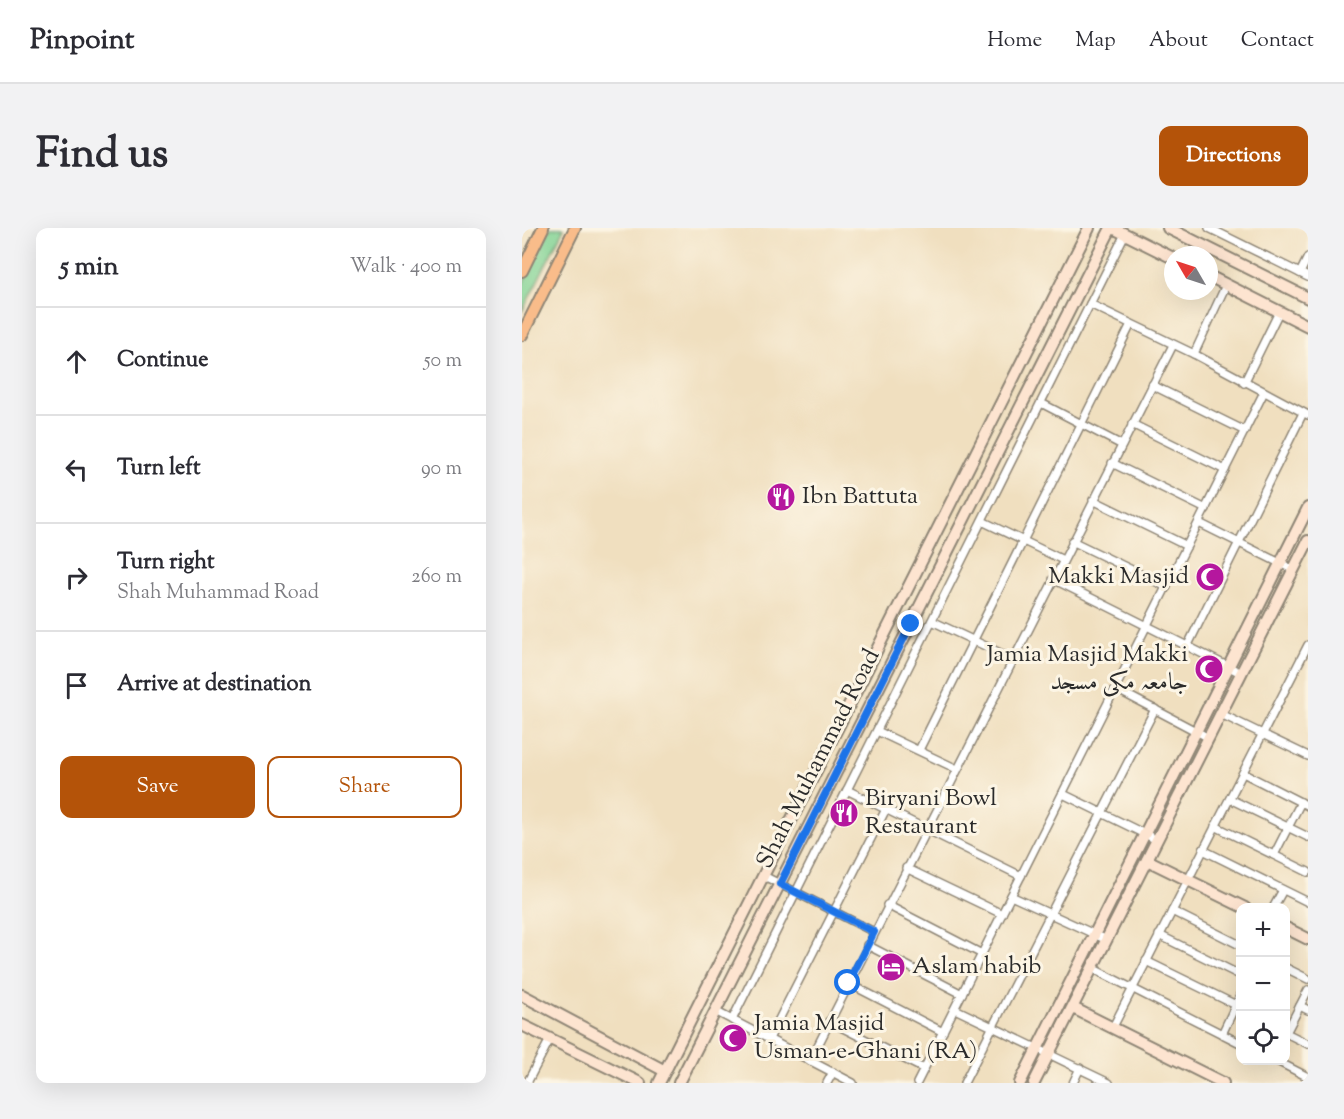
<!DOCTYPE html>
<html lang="en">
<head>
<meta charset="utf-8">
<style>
	:root { --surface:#fff; --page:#f2f2f3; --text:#2b2b33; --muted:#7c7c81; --line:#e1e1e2; --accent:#b45309 }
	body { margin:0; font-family:"Sorts Mill Goudy",Amiri,serif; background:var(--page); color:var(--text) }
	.controls { position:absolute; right:18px; bottom:18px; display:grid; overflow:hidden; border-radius:12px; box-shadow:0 6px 24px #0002 }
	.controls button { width:54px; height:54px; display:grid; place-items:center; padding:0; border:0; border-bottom:2px solid var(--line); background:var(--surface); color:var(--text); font:30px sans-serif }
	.compass { position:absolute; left:642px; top:18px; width:54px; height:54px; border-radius:50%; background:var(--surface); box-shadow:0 6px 24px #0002; rotate:309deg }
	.stop { position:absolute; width:18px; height:18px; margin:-14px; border:4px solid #1a73e8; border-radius:50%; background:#fff }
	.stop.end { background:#1a73e8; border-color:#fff; box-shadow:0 2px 6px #0008 }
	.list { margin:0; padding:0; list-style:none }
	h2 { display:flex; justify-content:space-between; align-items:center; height:78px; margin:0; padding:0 24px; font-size:26px }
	h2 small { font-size:20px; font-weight:400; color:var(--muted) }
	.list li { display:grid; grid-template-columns:39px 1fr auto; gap:18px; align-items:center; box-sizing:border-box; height:108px; padding:0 24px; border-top:2px solid var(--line) }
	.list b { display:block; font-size:22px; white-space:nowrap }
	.list p { margin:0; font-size:20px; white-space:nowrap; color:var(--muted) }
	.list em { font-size:20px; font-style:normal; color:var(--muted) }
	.actions { display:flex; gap:12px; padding:18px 24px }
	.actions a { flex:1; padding:14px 0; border:2px solid var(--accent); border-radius:12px; text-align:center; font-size:21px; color:var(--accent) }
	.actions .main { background:var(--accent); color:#fff }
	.icon { flex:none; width:33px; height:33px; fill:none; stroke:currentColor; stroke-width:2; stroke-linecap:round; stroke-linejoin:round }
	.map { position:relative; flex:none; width:786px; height:855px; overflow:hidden; border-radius:12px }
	header { display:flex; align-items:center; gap:36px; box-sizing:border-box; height:84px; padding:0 30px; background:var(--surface); border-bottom:2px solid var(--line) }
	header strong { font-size:28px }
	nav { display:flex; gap:33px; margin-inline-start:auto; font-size:21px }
	.intro { display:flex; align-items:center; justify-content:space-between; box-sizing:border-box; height:144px; padding:0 36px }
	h1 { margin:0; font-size:42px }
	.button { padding:15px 27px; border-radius:12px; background:var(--accent); color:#fff; font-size:21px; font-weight:700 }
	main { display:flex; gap:36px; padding:0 36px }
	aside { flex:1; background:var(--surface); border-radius:12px; box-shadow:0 6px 24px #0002 }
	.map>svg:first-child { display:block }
</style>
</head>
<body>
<header>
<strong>Pinpoint</strong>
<nav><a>Home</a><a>Map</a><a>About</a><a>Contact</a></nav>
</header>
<div class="intro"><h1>Find us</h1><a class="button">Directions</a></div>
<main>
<aside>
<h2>5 min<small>Walk · 400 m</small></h2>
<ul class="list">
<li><svg class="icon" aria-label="ahead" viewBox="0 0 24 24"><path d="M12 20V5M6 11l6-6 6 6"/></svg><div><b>Continue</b></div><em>50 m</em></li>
<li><svg class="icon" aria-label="left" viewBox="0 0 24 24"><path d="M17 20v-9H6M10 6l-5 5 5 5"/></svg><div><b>Turn left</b></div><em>90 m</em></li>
<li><svg class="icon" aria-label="right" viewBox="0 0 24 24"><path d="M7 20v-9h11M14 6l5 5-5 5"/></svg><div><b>Turn right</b><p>Shah Muhammad Road</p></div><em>260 m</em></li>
<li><svg class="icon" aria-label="arrive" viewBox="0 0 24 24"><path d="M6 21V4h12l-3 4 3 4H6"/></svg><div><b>Arrive at destination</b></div></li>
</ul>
<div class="actions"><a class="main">Save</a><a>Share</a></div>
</aside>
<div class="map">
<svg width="786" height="855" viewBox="0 0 786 855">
	<rect width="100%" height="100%" fill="#fcf5e5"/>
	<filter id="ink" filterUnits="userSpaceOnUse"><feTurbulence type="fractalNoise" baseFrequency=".0167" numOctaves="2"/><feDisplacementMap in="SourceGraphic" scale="12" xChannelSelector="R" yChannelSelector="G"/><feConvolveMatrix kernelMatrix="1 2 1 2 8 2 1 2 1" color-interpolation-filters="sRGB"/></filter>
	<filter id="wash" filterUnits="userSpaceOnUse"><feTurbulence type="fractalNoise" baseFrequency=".008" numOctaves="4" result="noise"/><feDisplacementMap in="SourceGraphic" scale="24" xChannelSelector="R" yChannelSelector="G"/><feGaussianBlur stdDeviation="1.35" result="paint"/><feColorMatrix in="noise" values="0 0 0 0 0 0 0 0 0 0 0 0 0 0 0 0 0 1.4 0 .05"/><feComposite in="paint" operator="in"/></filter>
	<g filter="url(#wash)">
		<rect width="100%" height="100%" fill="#f0dfbf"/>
		<path fill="#82d394" stroke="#567f60" stroke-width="1.5" d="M 28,0 L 42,0 L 0,84 L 0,57 Z"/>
	</g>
	<g filter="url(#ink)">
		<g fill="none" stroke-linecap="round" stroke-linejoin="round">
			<g stroke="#8e8575" stroke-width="10">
				<g id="street">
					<path d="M 687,0 L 786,49"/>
					<path d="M 778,45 L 786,29"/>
					<path d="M 568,76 L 672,126 L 786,187"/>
					<path d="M 672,126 L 704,57"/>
					<path d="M 722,155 L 757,84"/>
					<path d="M 630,157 L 723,203"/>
					<path d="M 519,175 L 600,217"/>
					<path d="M 610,196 L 703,242"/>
					<path d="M 590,235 L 684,281"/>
					<path d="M 571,272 L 665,318"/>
					<path d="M 460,293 L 541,332"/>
					<path d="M 677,295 L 772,342"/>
					<path d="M 550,313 L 645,359"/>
					<path d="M 531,351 L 719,445"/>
					<path d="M 410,393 L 491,431"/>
					<path d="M 665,419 L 781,185"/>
					<path d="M 594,461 L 687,510"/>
					<path d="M 699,486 L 786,528"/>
					<path d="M 355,503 L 435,541"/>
					<path d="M 397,522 L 609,96"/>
					<path d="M 721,545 L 786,578"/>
					<path d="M 325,562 L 499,648"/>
					<path d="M 541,566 L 635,612"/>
					<path d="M 708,571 L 786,609"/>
					<path d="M 693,598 L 786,644"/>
					<path d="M 681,622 L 786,674"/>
					<path d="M 752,627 L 779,574"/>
					<path d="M 384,640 L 480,686"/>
					<path d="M 242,648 L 352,704"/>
					<path d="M 489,668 L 585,712"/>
					<path d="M 365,677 L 460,726"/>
					<path d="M 751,680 L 761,662"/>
					<path d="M 650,683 L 718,717"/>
					<path d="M 637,707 L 718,747"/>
					<path d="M 345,717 L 440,766"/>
					<path d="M 624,733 L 714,777"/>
					<path d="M 570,740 L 718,815"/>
					<path d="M 764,740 L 786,751"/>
					<path d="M 326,755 L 421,804"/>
					<path d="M 778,778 L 786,782"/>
					<path d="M 433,781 L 587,855"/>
					<path d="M 193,783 L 331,855"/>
					<path d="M 210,792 L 603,6"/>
					<path d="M 307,793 L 402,841"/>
					<path d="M 591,799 L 786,417"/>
					<path d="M 764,805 L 786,762"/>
					<path d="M 764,805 L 786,816"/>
					<path d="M 700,806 L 718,768"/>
					<path d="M 247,811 L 364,581"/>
					<path d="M 753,832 L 786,849"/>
					<path d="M 288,833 L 651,117"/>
					<path d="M 5,855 L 28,811"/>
					<path d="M 305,855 L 311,844"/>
					<path d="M 395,855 L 742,164"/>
					<path d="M 442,855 L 633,481"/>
					<path d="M 551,855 L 558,840"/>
				</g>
			</g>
			<g stroke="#8e8575" stroke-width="14">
				<g id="secondary">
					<path d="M 591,0 L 651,30"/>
					<path d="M 646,0 L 786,70"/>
					<path d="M 687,48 L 786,98"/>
					<path d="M 625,632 L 723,680"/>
					<path d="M 764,700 L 786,711"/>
					<path d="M 0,767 L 143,843"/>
					<path d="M 551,780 L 701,855"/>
					<path d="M 0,797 L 118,855"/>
					<path d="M 137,855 L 567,0"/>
					<path d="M 157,855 L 589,0"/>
					<path d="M 498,855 L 786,280"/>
					<path d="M 512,855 L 786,313"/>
				</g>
			</g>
			<g stroke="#8e8575" stroke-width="14">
				<g id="primary">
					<path d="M 0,43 L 21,0"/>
					<path d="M 0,107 L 53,0"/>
				</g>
			</g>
			<use href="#street" stroke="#fff" stroke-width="7"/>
			<use href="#secondary" stroke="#fde4d0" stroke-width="10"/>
			<use href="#primary" stroke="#f9bc8a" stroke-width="10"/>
		</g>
	</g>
	<g fill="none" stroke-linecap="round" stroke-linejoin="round" filter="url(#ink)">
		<path stroke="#1a73e8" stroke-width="8" d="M 326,755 L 352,704 L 258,656 L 389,396"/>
	</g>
	<defs>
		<g id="restaurant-disc" transform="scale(1.5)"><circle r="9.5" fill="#b5179e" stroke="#fcf5e5"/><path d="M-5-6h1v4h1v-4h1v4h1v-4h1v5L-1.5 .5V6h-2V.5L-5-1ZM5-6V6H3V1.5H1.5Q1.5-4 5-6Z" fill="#fff"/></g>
		<g id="mosque-disc" transform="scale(1.5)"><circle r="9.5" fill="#b5179e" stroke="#fcf5e5"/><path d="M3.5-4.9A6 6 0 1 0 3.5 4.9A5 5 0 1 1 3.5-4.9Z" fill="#fff"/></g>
		<g id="hotel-disc" transform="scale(1.5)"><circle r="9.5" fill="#b5179e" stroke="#fcf5e5"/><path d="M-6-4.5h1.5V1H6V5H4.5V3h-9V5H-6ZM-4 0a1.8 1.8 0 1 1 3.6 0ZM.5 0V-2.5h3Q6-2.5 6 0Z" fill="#fff"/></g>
	</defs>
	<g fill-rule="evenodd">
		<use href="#restaurant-disc" x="259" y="269"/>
		<use href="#mosque-disc" x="688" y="349"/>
		<use href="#mosque-disc" x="687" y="441"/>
		<use href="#restaurant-disc" x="322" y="585"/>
		<use href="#hotel-disc" x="369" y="739"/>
		<use href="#mosque-disc" x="211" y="810"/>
	</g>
	<g text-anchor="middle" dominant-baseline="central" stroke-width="6" stroke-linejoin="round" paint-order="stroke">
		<g font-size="24" fill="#2b2b2b" stroke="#fcf5e5" text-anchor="start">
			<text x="280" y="269">Ibn Battuta</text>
			<text x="667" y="349" text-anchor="end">Makki Masjid</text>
			<text x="666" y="427" text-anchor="end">Jamia Masjid Makki<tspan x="666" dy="28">جامعہ مکی مسجد</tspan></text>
			<text x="343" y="571">Biryani Bowl<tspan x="343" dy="28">Restaurant</tspan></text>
			<text x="390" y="739">Aslam habib</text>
			<text x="232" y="796">Jamia Masjid<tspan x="232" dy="28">Usman-e-Ghani (RA)</tspan></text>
		</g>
		<g font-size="24" fill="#2b2b2b" stroke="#fcf5e5">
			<text transform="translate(297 531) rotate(-63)">Shah Muhammad Road</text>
		</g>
	</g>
</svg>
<div class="controls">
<button>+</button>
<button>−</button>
<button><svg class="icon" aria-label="locate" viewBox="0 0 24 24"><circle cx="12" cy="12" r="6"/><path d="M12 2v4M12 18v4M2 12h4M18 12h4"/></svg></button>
</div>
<svg class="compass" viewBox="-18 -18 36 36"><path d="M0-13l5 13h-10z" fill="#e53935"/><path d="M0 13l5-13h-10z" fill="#7c7c81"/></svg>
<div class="stop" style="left:326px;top:755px"></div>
<div class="stop end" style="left:389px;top:396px"></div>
</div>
</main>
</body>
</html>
